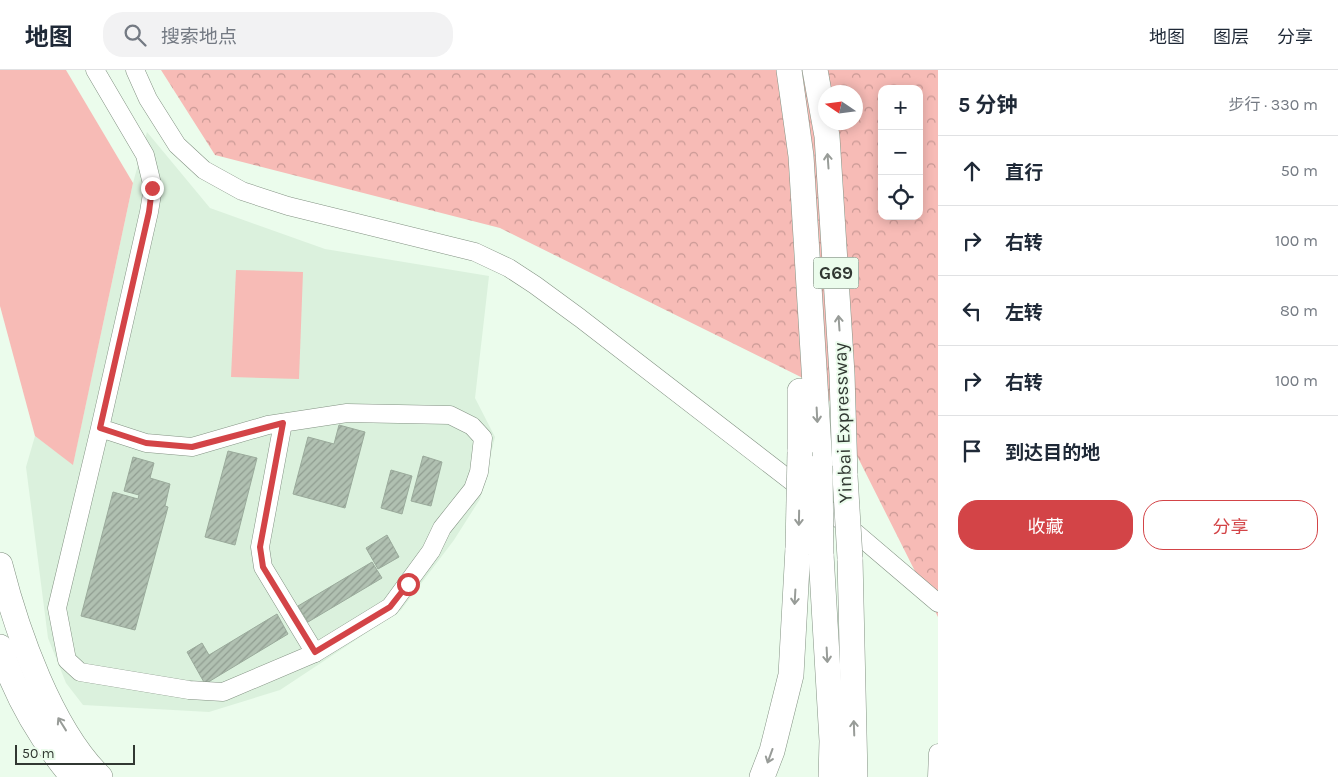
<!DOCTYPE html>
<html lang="zh">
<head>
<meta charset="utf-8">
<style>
	:root { --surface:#fff; --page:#f2f2f3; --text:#1f2937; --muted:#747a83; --line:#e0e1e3; --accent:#d34447 }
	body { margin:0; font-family:Karla,"Noto Sans SC",sans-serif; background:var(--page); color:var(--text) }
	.controls { position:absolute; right:15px; top:15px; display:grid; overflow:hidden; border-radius:10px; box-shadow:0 2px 12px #0003 }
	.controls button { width:45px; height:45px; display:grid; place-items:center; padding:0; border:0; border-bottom:1px solid var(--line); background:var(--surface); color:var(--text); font:25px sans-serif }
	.compass { position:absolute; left:818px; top:15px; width:45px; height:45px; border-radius:50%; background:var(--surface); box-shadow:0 2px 12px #0003; rotate:283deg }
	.scale { position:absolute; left:15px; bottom:12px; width:120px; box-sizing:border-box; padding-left:5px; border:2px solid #313832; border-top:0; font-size:14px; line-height:18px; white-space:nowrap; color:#313832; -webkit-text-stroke:4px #ebfcec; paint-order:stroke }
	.stop { position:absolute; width:15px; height:15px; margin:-11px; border:4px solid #d34447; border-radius:50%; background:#fff }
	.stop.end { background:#d34447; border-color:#fff; box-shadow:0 1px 5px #0008 }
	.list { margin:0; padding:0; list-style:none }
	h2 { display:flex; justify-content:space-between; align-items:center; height:65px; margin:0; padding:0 20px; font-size:21px }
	h2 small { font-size:16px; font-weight:400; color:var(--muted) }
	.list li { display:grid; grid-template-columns:32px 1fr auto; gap:15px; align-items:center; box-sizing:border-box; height:70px; padding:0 20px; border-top:1px solid var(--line) }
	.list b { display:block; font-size:19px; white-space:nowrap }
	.list em { font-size:16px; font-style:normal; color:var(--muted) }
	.actions { display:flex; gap:10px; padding:15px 20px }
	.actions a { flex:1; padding:11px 0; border:1px solid var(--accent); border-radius:20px; text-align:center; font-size:18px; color:var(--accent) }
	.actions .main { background:var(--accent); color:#fff }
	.icon { flex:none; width:28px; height:28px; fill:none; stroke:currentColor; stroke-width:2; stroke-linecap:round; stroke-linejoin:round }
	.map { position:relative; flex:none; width:938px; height:707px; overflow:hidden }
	header { display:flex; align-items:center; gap:30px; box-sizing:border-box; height:70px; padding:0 25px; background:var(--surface); border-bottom:1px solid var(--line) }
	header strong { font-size:24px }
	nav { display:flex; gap:28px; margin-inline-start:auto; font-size:18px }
	.search { width:350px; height:45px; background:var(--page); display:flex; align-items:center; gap:12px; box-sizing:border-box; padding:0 18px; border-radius:20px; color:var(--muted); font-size:19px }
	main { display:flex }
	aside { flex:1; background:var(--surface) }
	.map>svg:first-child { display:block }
</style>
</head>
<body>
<header>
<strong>地图</strong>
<div class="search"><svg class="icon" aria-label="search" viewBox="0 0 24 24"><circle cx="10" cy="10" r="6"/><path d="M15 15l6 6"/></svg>搜索地点</div>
<nav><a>地图</a><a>图层</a><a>分享</a></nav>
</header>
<main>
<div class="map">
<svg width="938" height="707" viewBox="0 0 938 707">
	<defs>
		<pattern id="forest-crowns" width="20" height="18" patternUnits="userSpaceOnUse" patternTransform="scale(1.25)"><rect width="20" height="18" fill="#f7bbb6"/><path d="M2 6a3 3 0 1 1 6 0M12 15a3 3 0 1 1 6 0" fill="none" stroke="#c99995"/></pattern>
		<pattern id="building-hatch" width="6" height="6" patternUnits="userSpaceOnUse" patternTransform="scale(1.25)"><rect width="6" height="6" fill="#b0c0b1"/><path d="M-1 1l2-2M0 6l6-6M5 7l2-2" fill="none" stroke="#909d91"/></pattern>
	</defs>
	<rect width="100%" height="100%" fill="#ebfcec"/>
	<path fill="#dbf1dd" d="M 147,62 L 210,138 L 325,179 L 489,206 L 475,328 L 495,367 L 480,429 L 454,470 L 401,540 L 280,620 L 209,642 L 83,635 L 66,613 L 48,568 L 26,397 L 35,366 L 73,394 L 133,113 Z"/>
	<g fill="#f7bbb6">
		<path d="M 0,0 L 66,0 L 133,113 L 73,395 L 35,366 L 0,236 Z"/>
		<path d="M 236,200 L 303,202 L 299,309 L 231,307 Z"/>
	</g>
	<path fill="url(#forest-crowns)" fill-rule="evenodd" d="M 161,0 L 938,0 L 938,547 L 823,318 L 500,158 L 215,85 ZM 882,19 L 919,19 L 919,146 L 882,146 ZM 826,22 L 856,22 L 856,52 L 826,52 Z"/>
	<g fill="url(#building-hatch)" stroke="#9aaa9b">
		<path d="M 339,355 L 365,362 L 345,438 L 293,424 L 308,367 L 334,374 Z"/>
		<path d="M 228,381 L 257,388 L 235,475 L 205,467 Z"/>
		<path d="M 423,386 L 442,392 L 431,436 L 411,431 Z"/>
		<path d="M 133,387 L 154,393 L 150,408 L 170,414 L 165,436 L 168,437 L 135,560 L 81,546 L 113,422 L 138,429 L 139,425 L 124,421 Z"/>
		<path d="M 391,400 L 412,406 L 402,444 L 381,438 Z"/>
		<path d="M 387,465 L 399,487 L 378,499 L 366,478 Z"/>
		<path d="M 372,492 L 382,508 L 308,552 L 298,536 Z"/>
		<path d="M 277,544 L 288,564 L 205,614 L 187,582 L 202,573 L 209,585 Z"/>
	</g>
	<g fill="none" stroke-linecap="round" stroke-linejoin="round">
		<g stroke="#839283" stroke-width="19">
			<g id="minor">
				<path d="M 95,0 L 145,85 L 153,118 L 149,142 L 100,358 L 57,538 L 67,590 L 80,602 L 189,620 L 223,622 L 315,583 L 390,537 L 431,481 L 442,458 L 473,419 L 479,402 L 483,368 L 472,356 L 450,345 L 347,343 L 268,355 L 192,377 L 146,373 L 100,358"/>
				<path d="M 135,0 L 148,29 L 177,75 L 204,100 L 242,121 L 288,136 L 475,182 L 509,198 L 535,215 L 580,248 L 830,441 L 938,533"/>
				<path d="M 283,353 L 260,477 L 263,497 L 315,583"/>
				<path d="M 937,707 L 938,683"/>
			</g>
		</g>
		<g stroke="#839283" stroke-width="26">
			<g id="highway">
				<path d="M 789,0 L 801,86 L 820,396"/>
				<path d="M 815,0 L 827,66 L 842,304 L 845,406"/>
				<path d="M 800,382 L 800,321"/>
				<path d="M 821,484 L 832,671 L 831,707"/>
				<path d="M 850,488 L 855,707"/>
				<path d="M 0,495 C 17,562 51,659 100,707"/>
				<path d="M 0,577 C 15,624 41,669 73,707"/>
				<path d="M 762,707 L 772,681 L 791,605 L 798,478"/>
			</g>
		</g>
		<use href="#minor" stroke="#fff" stroke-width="18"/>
		<use href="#highway" stroke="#fff" stroke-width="25"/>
		<g stroke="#839283" stroke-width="26" stroke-linecap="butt">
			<g id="highway-bridge">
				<path d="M 820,396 L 821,484"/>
				<path d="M 845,406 L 850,488"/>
				<path d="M 798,478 L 800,382"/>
			</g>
		</g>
		<use href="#highway-bridge" stroke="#fff" stroke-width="25"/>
	</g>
	<defs><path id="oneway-shaft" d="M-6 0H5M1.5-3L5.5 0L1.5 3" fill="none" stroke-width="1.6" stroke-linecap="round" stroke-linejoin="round" transform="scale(1.25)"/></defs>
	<g stroke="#989c98">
		<use href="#oneway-shaft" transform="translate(828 91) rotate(-94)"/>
		<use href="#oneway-shaft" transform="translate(839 253) rotate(-94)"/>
		<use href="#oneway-shaft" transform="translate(817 345) rotate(87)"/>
		<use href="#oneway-shaft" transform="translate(799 448) rotate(91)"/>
		<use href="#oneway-shaft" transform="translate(795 527) rotate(93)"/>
		<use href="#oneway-shaft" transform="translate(827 585) rotate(87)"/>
		<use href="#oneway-shaft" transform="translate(62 654) rotate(-122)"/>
		<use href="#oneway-shaft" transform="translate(854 658) rotate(-92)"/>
		<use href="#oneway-shaft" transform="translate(770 686) rotate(110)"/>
	</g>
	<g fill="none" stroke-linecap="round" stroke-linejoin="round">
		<path stroke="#d34447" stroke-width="6" d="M 152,118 L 149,142 L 100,358 L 146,373 L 192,377 L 283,353 L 260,477 L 263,497 L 315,582 L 390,537 L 408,514"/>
	</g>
	<g text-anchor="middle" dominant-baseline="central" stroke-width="4" stroke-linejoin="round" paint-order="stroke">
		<rect fill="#ebfcec" stroke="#69736a" stroke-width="1" x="813.5" y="187.5" width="45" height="31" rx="4"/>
		<g font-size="18" font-weight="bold" fill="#313832">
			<text x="836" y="203">G69</text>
		</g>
		<g font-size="19" fill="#313832" stroke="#ebfcec">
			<text transform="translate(843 353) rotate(-92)">Yinbai Expressway</text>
		</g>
	</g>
</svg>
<div class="controls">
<button>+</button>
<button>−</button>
<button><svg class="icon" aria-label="locate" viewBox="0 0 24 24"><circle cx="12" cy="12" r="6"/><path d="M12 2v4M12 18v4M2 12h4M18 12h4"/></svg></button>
</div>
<svg class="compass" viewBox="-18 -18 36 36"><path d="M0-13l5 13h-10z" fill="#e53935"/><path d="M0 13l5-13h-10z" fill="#747a83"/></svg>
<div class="scale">50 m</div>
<div class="stop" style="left:408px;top:514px"></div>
<div class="stop end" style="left:152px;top:118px"></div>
</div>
<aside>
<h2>5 分钟<small>步行 · 330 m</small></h2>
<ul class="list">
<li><svg class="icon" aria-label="ahead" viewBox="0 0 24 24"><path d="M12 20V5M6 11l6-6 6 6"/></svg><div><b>直行</b></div><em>50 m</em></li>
<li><svg class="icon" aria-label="right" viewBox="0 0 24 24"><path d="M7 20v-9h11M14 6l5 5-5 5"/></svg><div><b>右转</b></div><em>100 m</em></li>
<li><svg class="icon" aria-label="left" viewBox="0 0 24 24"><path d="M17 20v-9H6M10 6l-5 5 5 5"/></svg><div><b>左转</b></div><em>80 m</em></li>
<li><svg class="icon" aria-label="right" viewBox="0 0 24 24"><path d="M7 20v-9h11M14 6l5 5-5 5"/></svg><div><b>右转</b></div><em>100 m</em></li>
<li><svg class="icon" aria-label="arrive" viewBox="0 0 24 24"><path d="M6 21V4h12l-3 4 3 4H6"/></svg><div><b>到达目的地</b></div></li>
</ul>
<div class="actions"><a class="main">收藏</a><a>分享</a></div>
</aside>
</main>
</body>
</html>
